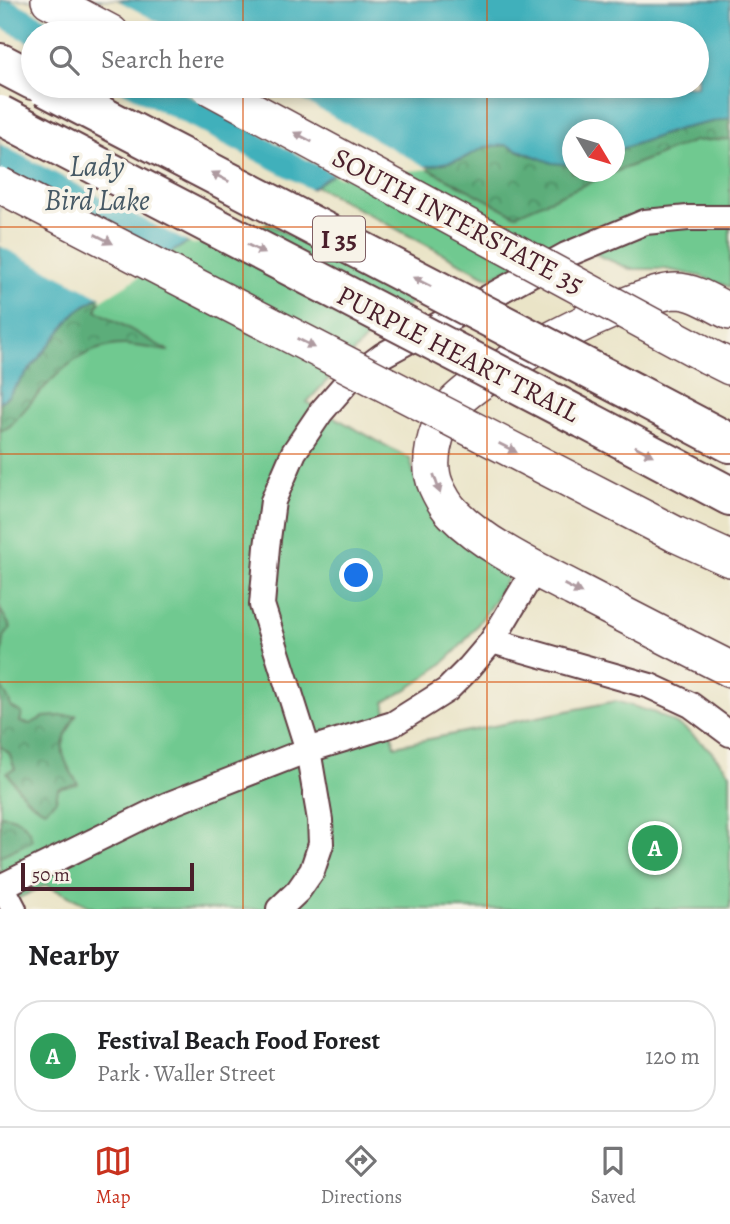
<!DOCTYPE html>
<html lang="en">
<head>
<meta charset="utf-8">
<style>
	:root { --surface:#fff; --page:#f2f2f2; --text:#202124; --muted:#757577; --line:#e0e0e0; --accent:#c8321e }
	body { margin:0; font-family:Alegreya,serif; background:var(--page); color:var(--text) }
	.compass { position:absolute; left:562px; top:119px; width:63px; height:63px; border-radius:50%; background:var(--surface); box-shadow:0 4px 10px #0003; rotate:128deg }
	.scale { position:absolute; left:21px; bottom:18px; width:173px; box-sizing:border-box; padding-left:7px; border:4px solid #4a1f2b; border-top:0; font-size:19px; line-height:24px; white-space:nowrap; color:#4a1f2b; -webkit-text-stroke:5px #f7f3e8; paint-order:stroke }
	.you { position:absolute; left:357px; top:576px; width:24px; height:24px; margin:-18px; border:5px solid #fff; border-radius:50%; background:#1a73e8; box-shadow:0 0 0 10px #1a73e833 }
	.badge { display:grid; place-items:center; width:46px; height:46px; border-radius:50%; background:var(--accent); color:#fff; font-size:23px; font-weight:700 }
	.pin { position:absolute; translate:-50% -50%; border:4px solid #fff; box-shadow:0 2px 7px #0006 }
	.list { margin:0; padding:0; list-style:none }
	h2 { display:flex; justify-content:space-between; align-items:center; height:91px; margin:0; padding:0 28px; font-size:30px }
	h2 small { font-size:23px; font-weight:400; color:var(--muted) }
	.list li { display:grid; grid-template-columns:46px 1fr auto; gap:21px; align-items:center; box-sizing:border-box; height:112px; margin:0 14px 14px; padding:0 14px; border:2px solid var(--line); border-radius:28px }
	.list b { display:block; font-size:26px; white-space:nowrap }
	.list p { margin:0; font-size:23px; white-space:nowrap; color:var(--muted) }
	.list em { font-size:23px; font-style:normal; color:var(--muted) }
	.icon { flex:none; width:38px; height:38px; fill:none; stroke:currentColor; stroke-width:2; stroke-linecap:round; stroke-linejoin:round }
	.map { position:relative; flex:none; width:730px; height:909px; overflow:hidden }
	.search { position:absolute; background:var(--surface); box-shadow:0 4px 10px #0003; left:21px; right:21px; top:21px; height:77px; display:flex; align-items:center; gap:18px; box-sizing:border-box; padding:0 24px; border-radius:38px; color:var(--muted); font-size:26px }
	.sheet { height:217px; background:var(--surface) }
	nav { display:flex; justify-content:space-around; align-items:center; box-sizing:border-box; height:98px; border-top:2px solid var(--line); background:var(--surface); font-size:19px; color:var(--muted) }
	nav a { display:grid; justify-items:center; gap:4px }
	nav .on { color:var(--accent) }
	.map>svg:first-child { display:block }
</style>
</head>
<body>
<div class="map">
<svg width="730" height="909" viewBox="0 0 730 909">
	<defs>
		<pattern id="forest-crowns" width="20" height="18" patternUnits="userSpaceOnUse" patternTransform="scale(1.75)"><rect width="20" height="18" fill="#5cad7a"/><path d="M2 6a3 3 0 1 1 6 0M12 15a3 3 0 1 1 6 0" fill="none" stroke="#4e8c64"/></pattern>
	</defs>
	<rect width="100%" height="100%" fill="#f7f3e8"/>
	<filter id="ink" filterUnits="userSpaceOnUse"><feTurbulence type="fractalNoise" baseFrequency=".0143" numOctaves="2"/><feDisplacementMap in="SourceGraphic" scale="14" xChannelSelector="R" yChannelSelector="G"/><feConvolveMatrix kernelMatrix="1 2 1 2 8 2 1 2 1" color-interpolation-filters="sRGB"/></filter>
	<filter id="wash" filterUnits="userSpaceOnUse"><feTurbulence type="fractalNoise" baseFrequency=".00686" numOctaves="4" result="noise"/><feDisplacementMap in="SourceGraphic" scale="28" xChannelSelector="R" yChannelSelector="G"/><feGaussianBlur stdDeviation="1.57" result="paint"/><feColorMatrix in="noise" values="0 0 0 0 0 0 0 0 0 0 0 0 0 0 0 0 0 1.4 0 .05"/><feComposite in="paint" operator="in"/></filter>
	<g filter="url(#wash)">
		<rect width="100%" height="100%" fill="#eae4c7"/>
		<g fill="#70c990" stroke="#5d745e" stroke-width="2">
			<path d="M 730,118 L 730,287 L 699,276 L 665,269 L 630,269 L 568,242 L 489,278 L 315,186 L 334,173 L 425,167 L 572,165 L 572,172 L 614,172 L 615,151 Z"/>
			<path d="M 263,221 L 413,301 L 365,340 L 307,402 L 410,459 L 418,488 L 510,565 L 509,576 C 475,635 447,670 384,702 L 395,746 L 616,701 L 655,713 L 684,728 L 710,750 L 730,773 L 730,909 L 95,909 L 46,885 L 0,907 L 0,402 L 8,396 L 84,306 L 185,244 Z"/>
		</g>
		<g fill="url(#forest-crowns)" stroke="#536652" stroke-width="2">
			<path d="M 730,118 L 730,139 L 694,141 L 600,178 L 515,215 L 425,167 L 462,159 L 485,147 L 506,145 L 529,155 L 572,165 L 572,172 L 614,172 L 615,151 L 679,129 Z"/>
			<path d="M 96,299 L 100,301 L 96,310 L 169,351 C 154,349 139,346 125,345 C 72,344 42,392 9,427 L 0,431 L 0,402 L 8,396 L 76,312 Z"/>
			<path d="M 0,609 L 11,628 L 4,637 L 0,675 L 1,687 L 9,700 L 11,707 L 22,713 L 20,722 L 30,724 L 44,717 L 76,715 C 58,749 58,750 78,784 L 58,789 L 56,800 L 45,810 C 27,803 17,788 7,772 L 15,769 L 9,753 L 0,746 Z"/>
			<path d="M 0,815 C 17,816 29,823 32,841 L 0,856 Z"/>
		</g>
		<path fill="#40b0bb" stroke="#456873" stroke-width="2" fill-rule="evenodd" d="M 0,0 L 730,0 L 730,118 L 679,129 L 615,151 L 614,130 L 572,130 L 572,165 L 552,163 L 506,145 L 485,147 L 462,159 L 425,167 L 334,173 L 263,221 L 185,244 L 84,306 L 76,312 L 8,396 L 0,402 ZM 33,33 L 697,33 L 697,86 L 33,86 Z"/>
		<g fill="#eae4c7">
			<path d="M 12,0 L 117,0 L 179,33 L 74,33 Z"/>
			<path d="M 0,27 L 33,45 L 33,86 L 112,86 L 314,191 L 264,224 L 193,245 L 0,144 Z"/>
			<path d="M 171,86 L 276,86 L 430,169 L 339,177 Z"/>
			<path d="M 0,174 L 166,260 L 100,301 L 101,297 L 0,246 Z"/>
		</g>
	</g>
	<g filter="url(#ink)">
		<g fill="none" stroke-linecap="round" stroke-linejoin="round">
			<g stroke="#623d42" stroke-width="28">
				<g id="street">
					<path d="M 492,641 L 650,686 L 691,705 L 730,734"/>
					<path d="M 2,886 L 14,909"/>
					<path d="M 0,887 L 167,805 L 308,750 L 393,724 L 447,690 L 469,668 L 492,641 L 535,569"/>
					<path d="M 279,909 L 298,891 L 312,871 L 321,844 L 320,820 L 308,750 L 262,605 L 267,547 L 273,501 L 294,452 L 321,412 L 348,381 L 383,355 L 566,255 L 645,222 L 688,218 L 730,218"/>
				</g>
			</g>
			<g stroke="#623d42" stroke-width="38">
				<g id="secondary">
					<path d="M 49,0 L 111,33"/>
					<path d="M 730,312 C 713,304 695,291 676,291 C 633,292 471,375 448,411 C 435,431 426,463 436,486 C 440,495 447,507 453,513 C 484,545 535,569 574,589 C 626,616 678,643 730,669"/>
					<path d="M 708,356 L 730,367"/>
					<path d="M 675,534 L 730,559"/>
				</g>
			</g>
			<g stroke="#623d42" stroke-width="42">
				<g id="highway">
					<path d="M 0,63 L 33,80"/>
					<path d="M 635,393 L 730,443"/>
					<path d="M 584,419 L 730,496"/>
				</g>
			</g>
			<use href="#street" stroke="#fff" stroke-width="24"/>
			<use href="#secondary" stroke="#fff" stroke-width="35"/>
			<use href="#highway" stroke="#fff" stroke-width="38"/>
			<g stroke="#623d42" stroke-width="38" stroke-linecap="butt">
				<g id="secondary-bridge">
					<path d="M 208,86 L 708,356"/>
					<path d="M 0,185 L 675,534"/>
				</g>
			</g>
			<g stroke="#623d42" stroke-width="42" stroke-linecap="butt">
				<g id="highway-bridge">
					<path d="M 44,86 L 635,393"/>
					<path d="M 0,115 L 584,419"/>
				</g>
			</g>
			<use href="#secondary-bridge" stroke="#fff" stroke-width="35"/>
			<use href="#highway-bridge" stroke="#fff" stroke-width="38"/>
		</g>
		<defs><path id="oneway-solid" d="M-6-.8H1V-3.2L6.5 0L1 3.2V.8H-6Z" transform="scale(1.75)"/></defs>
		<g fill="#ae9aa0">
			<use href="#oneway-solid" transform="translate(303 137) rotate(-152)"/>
			<use href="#oneway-solid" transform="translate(220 177) rotate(-153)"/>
			<use href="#oneway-solid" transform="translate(104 239) rotate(27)"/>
			<use href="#oneway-solid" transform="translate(256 249) rotate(27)"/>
			<use href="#oneway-solid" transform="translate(422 282) rotate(-153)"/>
			<use href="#oneway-solid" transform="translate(306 343) rotate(27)"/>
			<use href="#oneway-solid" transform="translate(508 448) rotate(27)"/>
			<use href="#oneway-solid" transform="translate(644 451) rotate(28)"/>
			<use href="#oneway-solid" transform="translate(437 484) rotate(71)"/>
			<use href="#oneway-solid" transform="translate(573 589) rotate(27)"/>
		</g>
	</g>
	<path fill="none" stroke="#d8530f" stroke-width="2" stroke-opacity="0.55" d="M 243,0 L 243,33M 487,0 L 487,33M 243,86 L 243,909M 487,86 L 487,909M 0,227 L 730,227M 0,454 L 730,454M 0,682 L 730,682"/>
	<g text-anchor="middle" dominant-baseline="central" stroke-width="7" stroke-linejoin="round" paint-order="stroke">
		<rect fill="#f7f3e8" stroke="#7e5f64" stroke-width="2" x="313" y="216.5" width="52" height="45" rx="5"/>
		<g font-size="26" font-weight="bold" fill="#4a1f2b">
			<text x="339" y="239">I 35</text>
		</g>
		<g font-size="28" fill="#4a1f2b" stroke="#f7f3e8">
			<text transform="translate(458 221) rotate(28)">SOUTH INTERSTATE 35</text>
			<text transform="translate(458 354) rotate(27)">PURPLE HEART TRAIL</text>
		</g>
		<g font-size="30" font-style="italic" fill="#465965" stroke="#f7f3e8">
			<text x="97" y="166">Lady<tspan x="97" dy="34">Bird Lake</tspan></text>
		</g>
	</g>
</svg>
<svg class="compass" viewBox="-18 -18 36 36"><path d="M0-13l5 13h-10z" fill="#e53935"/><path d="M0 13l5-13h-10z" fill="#757577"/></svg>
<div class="scale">50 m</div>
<div class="you"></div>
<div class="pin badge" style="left:655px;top:848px;background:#2e9e5b">A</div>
<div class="search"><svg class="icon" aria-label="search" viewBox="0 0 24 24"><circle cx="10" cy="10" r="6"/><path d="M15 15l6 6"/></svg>Search here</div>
</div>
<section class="sheet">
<h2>Nearby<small></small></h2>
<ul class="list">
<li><span class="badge" style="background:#2e9e5b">A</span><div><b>Festival Beach Food Forest</b><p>Park · Waller Street</p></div><em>120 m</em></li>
</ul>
</section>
<nav>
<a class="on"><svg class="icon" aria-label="map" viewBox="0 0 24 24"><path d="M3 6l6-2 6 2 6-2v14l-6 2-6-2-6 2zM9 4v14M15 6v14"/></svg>Map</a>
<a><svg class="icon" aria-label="directions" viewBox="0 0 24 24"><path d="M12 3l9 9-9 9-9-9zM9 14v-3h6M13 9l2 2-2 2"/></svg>Directions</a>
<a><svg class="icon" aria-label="saved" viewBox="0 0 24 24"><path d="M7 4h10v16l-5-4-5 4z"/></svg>Saved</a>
</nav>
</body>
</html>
